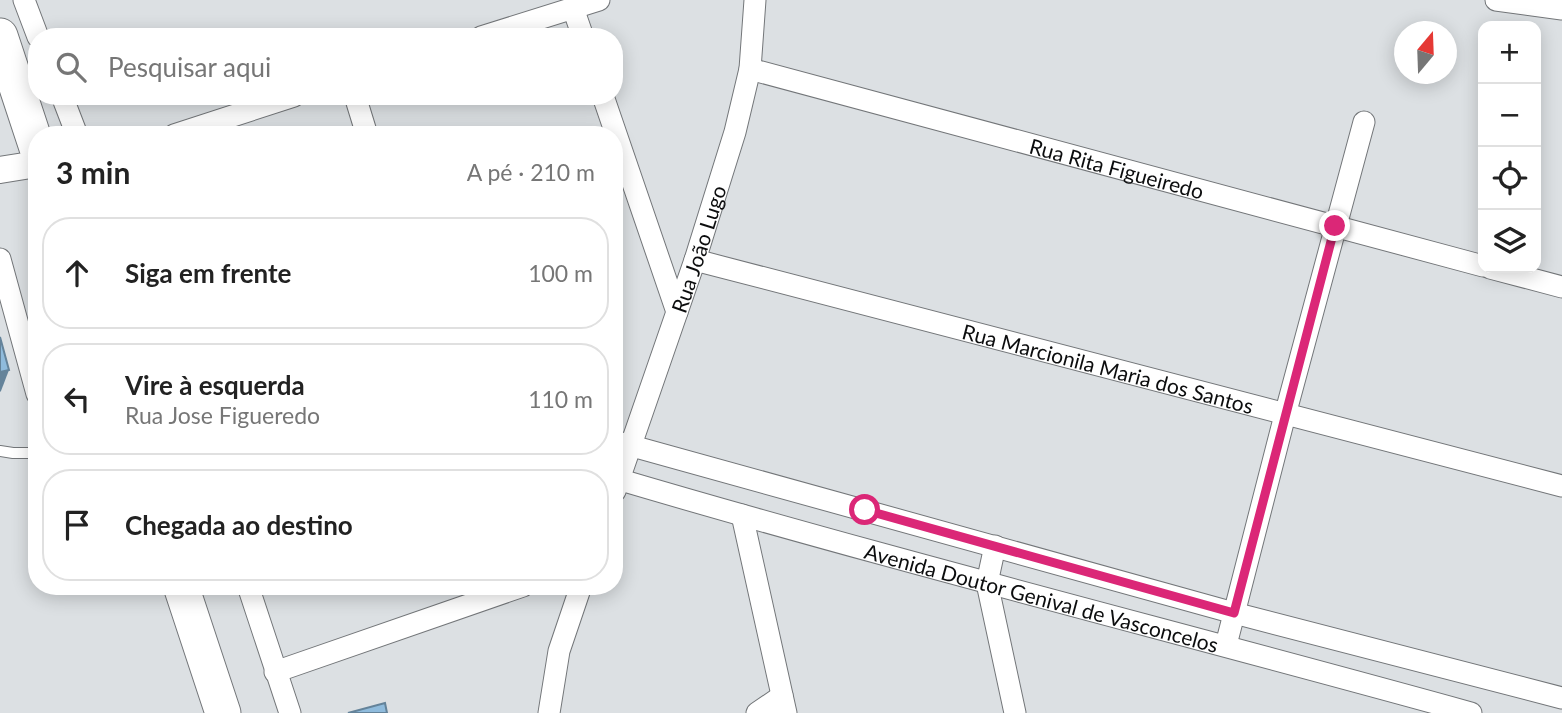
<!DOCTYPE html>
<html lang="pt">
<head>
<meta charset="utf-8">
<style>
	:root { --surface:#fff; --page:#f6f6f6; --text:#222; --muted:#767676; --line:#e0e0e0 }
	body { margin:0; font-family:Lato,sans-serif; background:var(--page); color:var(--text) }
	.controls { position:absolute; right:21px; top:21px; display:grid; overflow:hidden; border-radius:14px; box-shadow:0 4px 18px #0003 }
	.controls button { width:63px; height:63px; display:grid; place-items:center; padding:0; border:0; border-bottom:2px solid var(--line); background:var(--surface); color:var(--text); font:35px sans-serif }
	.compass { position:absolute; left:1394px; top:21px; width:63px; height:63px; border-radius:50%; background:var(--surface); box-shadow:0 4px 18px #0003; rotate:19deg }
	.stop { position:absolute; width:21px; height:21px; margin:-16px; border:5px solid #db2777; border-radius:50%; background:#fff }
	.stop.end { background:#db2777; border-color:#fff; box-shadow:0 2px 7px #0008 }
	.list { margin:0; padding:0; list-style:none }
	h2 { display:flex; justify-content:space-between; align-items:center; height:91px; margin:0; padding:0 28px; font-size:30px }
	h2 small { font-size:23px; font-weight:400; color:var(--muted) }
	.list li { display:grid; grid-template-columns:46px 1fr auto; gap:21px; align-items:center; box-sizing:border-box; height:112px; margin:0 14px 14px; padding:0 14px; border:2px solid var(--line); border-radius:28px }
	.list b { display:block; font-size:26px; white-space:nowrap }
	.list p { margin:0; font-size:23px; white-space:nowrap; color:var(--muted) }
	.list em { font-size:23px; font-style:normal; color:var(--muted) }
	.icon { flex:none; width:38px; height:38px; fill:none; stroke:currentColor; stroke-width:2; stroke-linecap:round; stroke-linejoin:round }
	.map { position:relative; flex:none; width:1562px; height:713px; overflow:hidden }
	.search { position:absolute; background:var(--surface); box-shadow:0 4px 18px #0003; left:28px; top:28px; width:595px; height:77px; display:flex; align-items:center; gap:18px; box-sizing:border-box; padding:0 24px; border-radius:28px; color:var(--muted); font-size:26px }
	.panel { position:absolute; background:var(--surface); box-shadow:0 4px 18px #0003; left:28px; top:126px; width:595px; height:469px; border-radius:28px }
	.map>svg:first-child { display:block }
</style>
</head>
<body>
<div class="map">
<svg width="1562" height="713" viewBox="0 0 1562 713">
	<rect width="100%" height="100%" fill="#dce0e3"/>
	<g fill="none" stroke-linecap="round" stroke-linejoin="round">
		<g stroke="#737679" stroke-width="12">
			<path id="service" d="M 0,451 L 13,453 L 37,453"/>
		</g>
		<g stroke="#737679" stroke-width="23">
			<g id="minor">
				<path d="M 24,0 L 38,37"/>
				<path d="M 1496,0 L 1562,9"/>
				<path d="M 573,8 L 583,37"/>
				<path d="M 481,37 L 599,0"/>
				<path id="s1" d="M 750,69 L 1483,266"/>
				<path d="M 62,96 L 77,135"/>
				<path d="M 355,96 L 367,135"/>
				<path d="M 603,96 L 677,312"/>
				<path d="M 174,135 L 294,96"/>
				<path d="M 0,259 L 37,394"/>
				<path id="s2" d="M 695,260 L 1562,486"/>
				<path d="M 1490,268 L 1562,287"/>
				<path d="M 614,441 L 1234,613 L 1562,698"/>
				<path id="s3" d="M 614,478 C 898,562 1186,634 1471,713"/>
				<path id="s4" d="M 615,491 L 695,260 L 735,132 L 750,69 L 755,0"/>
				<path d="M 742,515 L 786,713"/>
				<path d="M 995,546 L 987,583 L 1015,713"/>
				<path d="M 248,586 L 290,713"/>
				<path d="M 1226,645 L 1285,415 L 1364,122"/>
				<path d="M 275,672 L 523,586"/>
				<path d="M 549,713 L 559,651 L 581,586"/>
				<path d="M 757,713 L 782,696"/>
			</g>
		</g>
		<g stroke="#737679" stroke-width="28">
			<path id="tertiary" d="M 0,170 L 37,164"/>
		</g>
		<g stroke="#737679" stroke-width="37">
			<g id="trunk">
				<path d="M 0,36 L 37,148"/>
				<path d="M 181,586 L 223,713"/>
			</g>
		</g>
		<use href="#service" stroke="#fff" stroke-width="10"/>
		<use href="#minor" stroke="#fff" stroke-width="21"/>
		<use href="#tertiary" stroke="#fff" stroke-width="26"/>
		<use href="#trunk" stroke="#fff" stroke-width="35"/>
	</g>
	<path fill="#64839a" d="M 9,370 L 1,391 L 0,392 L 0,372 Z"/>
	<g fill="#8fbbdc" stroke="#64839a" stroke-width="2">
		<path d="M 0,337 L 9,370 L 0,372 Z"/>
		<path d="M 385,703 L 387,713 L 348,713 Z"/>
	</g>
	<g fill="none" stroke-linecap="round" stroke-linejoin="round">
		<path stroke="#db2777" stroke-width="9" d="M 865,510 L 1234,613 L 1335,226"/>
	</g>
	<g text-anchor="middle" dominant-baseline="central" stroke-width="6" stroke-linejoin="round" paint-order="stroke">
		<g font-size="21" fill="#0c0d0e" stroke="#dce0e3">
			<text stroke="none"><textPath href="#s1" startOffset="380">Rua Rita Figueiredo</textPath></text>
			<text stroke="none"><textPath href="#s4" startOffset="256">Rua João Lugo</textPath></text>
			<text stroke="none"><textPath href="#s2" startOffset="427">Rua Marcionila Maria dos Santos</textPath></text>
			<text stroke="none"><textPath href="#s3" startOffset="444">Avenida Doutor Genival de Vasconcelos</textPath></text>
		</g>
	</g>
</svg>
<div class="controls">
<button>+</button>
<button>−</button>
<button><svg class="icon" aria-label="locate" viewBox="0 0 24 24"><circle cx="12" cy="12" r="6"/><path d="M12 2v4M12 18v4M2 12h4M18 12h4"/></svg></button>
<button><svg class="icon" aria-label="layers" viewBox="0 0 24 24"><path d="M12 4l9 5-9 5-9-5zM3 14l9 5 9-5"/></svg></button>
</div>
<svg class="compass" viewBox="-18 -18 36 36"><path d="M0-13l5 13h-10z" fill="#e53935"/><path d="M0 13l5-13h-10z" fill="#767676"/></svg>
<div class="stop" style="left:865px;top:510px"></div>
<div class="stop end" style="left:1335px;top:226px"></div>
<div class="search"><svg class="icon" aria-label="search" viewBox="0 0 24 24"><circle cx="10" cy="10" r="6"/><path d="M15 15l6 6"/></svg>Pesquisar aqui</div>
<section class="panel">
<h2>3 min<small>A pé · 210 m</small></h2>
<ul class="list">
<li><svg class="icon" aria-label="ahead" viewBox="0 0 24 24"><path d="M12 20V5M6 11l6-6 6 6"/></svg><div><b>Siga em frente</b></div><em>100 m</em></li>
<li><svg class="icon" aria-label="left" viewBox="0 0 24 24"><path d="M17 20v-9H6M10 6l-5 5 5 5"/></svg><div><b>Vire à esquerda</b><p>Rua Jose Figueredo</p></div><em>110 m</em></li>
<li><svg class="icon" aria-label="arrive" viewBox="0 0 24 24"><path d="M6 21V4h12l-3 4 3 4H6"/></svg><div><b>Chegada ao destino</b></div></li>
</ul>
</section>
</div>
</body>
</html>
